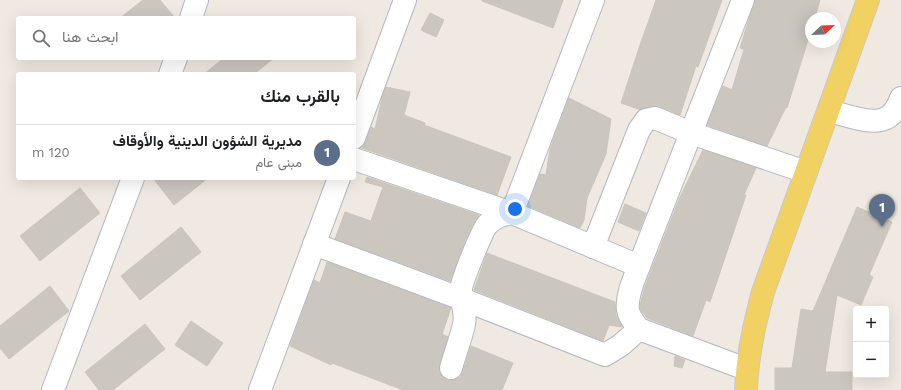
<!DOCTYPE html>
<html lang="ar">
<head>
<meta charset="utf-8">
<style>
	:root { --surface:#fff; --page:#f2f2f2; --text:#202124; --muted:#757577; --line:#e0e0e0; --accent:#d93025 }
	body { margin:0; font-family:"Work Sans",Vazirmatn,sans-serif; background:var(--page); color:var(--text); direction:rtl }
	.controls { position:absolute; right:12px; bottom:12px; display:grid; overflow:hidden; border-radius:4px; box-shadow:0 4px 16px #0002 }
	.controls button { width:36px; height:36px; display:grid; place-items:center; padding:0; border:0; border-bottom:1px solid var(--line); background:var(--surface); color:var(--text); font:20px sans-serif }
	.compass { position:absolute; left:805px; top:12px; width:36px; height:36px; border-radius:50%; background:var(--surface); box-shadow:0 4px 16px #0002; rotate:67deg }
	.you { position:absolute; left:515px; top:209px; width:14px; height:14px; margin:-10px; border:3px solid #fff; border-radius:50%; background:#1a73e8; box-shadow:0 0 0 6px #1a73e833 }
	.badge { display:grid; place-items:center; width:26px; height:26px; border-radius:50%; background:var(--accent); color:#fff; font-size:13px; font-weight:700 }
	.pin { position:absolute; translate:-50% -33px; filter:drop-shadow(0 1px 2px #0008) }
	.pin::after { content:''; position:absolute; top:21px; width:14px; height:12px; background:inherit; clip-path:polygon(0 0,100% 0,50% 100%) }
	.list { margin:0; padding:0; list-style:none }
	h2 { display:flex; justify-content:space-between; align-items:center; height:52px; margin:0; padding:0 16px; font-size:17px }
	h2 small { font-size:13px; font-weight:400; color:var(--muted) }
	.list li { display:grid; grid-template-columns:26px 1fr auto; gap:12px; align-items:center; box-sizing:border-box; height:56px; padding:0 16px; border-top:1px solid var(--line) }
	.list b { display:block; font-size:15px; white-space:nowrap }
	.list p { margin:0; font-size:13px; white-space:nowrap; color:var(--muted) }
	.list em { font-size:13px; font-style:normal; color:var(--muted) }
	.icon { flex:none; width:22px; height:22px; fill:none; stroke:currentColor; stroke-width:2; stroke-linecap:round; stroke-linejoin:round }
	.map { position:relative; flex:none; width:901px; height:390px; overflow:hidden; direction:ltr }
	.search { position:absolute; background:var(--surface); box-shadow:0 4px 16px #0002; left:16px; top:16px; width:340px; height:44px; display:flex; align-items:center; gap:10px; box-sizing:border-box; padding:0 14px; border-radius:4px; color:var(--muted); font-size:15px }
	.panel { position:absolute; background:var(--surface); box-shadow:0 4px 16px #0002; left:16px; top:72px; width:340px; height:108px; border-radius:4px; direction:rtl }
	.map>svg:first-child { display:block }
</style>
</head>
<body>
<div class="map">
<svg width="901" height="390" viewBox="0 0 901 390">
	<rect width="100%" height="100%" fill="#efe9e1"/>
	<g fill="#cbc7bf" stroke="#cbc5ba">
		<path d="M 143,0 L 160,0 L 175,18 L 120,18 Z"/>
		<path d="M 482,0 L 563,0 L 553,28 L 482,1 Z"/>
		<path d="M 656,0 L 722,0 L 698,67 L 696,66 L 680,115 L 659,106 L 652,106 L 641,110 L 621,103 L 640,45 Z"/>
		<path d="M 755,0 L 820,0 L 815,18 L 811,18 L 811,30 L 787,108 L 786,107 L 767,146 L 707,125 L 723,86 L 732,90 L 744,49 L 740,48 Z"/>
		<path d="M 430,13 L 444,20 L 436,37 L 421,30 Z"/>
		<path d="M 224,58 L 274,58 L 254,74 L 204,74 Z"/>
		<path d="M 386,87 L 410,92 L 404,115 L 425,123 L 424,125 L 511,157 L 497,195 L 362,148 L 366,142 L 371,127 L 375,129 L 382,98 Z"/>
		<path d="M 569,98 L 611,119 L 606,154 L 587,198 L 584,220 L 580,228 L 528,206 L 540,174 L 546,175 L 550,149 Z"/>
		<path d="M 703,150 L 756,168 L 744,195 L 746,195 L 710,302 L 706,300 L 693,336 L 647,318 L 641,310 L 640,305 L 645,286 L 680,197 Z"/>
		<path d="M 367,177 L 479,215 L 474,223 L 465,241 L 450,281 L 335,239 L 345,212 L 371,221 L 383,187 L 365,182 Z"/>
		<path d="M 153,178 L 208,178 L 174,205 Z"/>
		<path d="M 80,188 L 100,213 L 40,261 L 20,236 Z"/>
		<path d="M 625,204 L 646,213 L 639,231 L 618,222 Z"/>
		<path d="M 857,207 L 892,222 L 869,275 L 873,277 L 861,305 L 837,295 L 825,372 L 852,372 L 852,390 L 775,390 L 775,368 L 792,368 L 801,309 L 813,311 Z"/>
		<path d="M 181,227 L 201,252 L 140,300 L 121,276 Z"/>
		<path d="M 487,253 L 615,302 L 616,315 L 622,327 L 609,325 L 603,341 L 474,290 Z"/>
		<path d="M 327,262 L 451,308 L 442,334 L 448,337 L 439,365 L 439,371 L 442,376 L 447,380 L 454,380 L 460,377 L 463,371 L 471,346 L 513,363 L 502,390 L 403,390 L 332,363 L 331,365 L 290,346 L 314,280 L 320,283 Z"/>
		<path d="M 50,286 L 69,311 L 9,359 L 0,348 L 0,326 Z"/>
		<path d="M 191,321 L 223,343 L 207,366 L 175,345 Z"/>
		<path d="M 145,324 L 165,349 L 113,390 L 99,390 L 85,372 Z"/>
		<path d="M 675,356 L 685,360 L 682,368 L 674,366 Z"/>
	</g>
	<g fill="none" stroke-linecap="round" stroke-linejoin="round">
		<g stroke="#b4b7c1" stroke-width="24">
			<g id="minor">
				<path d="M 743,0 L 639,266 C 634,279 626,296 628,310 C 629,317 635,324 639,329 L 746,369"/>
				<path d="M 191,18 L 197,0"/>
				<path d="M 170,74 L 176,58"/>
				<path d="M 829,111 C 843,114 870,125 884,119 C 893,116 898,106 901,98"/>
				<path d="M 354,138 L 405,0"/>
				<path d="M 354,159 L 512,213 L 639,266"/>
				<path d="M 314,244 L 462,299 L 605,355 L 621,345 L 639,329"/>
				<path d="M 593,247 L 639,130 L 646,120 L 655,118 L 691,133 L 806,172"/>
				<path d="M 451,368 C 455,353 461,339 464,324 C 467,310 460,302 461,290 C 461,282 482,231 487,225 C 494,217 502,215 512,213 L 593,0"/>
				<path d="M 53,390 L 133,178"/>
				<path d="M 260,390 L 339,178"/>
			</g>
		</g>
		<g stroke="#c9c9c9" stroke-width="24">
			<path id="major" d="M 746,390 C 747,356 754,325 763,292 L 868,0"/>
		</g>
		<use href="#minor" stroke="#fff" stroke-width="22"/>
		<use href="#major" stroke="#f2d163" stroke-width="22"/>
	</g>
</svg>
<div class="controls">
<button>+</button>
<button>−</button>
</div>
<svg class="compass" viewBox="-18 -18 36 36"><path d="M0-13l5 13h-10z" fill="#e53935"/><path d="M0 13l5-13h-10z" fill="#757577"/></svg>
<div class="you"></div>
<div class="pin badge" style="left:882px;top:227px;background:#5c6f8a">1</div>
<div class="search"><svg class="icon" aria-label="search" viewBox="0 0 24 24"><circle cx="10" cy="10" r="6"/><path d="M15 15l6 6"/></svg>ابحث هنا</div>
<section class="panel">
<h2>بالقرب منك<small></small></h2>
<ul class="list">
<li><span class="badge" style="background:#5c6f8a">1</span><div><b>مديرية الشؤون الدينية والأوقاف</b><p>مبنى عام</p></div><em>120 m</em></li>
</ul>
</section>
</div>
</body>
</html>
